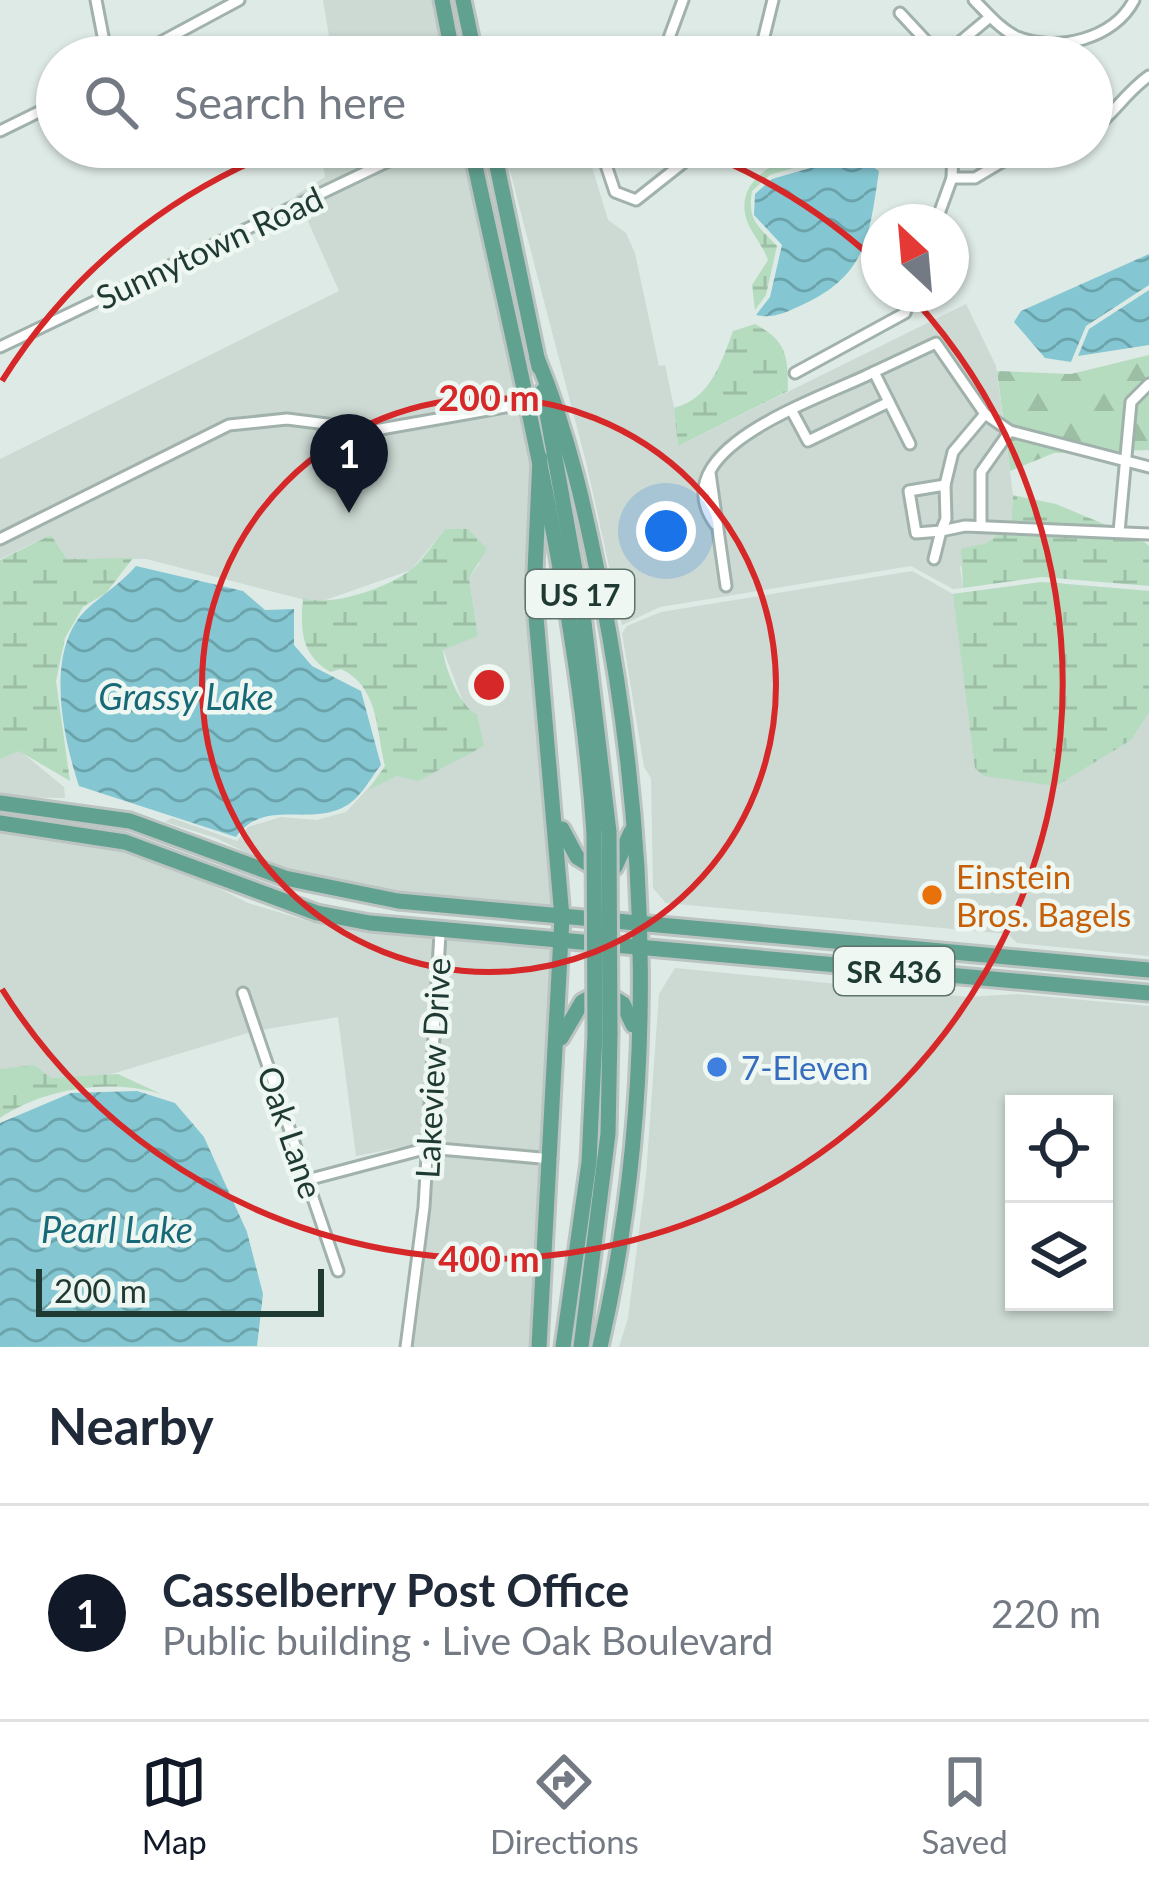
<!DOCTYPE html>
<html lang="en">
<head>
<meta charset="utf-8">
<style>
	:root { --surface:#fff; --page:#f2f2f3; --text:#1f2937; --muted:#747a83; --line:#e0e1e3; --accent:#111827 }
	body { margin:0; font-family:Lato,sans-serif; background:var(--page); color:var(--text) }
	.controls { position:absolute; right:36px; bottom:36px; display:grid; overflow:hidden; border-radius:0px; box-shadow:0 3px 9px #0004 }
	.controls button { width:108px; height:108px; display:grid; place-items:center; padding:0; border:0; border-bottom:3px solid var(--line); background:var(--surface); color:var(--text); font:60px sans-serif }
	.compass { position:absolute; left:861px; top:204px; width:108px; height:108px; border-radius:50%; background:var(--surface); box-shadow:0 3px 9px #0004; rotate:334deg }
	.scale { position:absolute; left:36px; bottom:30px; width:288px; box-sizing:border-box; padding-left:12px; border:6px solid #1f3a32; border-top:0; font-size:33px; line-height:42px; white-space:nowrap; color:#1f3a32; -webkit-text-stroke:9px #eef7f2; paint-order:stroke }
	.you { position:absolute; left:666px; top:531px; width:42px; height:42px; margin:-30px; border:9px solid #fff; border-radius:50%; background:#1a73e8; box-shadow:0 0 0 18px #1a73e833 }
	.badge { display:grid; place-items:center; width:78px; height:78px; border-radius:50%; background:var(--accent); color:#fff; font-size:39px; font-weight:700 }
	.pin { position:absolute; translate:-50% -99px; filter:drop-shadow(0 3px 6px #0008) }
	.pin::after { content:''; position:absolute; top:63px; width:42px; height:36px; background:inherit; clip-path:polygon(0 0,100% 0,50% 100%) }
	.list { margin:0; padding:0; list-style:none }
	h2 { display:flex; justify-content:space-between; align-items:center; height:156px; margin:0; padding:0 48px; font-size:51px }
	h2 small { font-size:39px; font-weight:400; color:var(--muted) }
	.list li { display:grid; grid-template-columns:78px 1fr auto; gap:36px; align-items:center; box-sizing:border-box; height:216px; padding:0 48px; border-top:3px solid var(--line) }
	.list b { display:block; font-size:45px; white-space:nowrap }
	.list p { margin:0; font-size:39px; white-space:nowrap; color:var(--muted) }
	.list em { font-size:39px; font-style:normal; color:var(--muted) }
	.icon { flex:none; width:66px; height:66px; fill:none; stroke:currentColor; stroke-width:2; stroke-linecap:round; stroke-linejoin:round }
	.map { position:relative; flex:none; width:1149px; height:1347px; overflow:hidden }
	.search { position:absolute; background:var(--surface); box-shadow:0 3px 9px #0004; left:36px; right:36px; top:36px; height:132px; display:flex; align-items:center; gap:30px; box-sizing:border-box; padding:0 42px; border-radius:66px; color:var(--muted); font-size:45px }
	.sheet { height:372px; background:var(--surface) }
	nav { display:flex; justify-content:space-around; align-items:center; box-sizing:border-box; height:168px; border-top:3px solid var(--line); background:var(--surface); font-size:33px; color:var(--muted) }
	nav a { display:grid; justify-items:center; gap:6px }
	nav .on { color:var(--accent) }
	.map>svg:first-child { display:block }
</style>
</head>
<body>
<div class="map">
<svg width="1149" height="1347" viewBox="0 0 1149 1347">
	<defs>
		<pattern id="forest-firs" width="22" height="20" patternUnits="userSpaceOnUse" patternTransform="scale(3)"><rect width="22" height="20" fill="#b6dcc0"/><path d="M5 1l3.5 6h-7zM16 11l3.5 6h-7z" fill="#9cbea5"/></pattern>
		<pattern id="wetland-marsh" width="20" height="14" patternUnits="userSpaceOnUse" patternTransform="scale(3)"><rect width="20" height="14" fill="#b6dcc0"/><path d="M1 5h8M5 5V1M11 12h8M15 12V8" fill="none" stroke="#9cbea5"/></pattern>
		<pattern id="water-waves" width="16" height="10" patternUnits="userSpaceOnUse" patternTransform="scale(3)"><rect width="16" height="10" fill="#84c7d2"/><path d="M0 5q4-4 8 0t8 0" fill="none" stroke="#6ba3ab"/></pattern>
	</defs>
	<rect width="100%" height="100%" fill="#deeae5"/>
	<g fill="#ccdad3" fill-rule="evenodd">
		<path d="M 323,0 L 436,0 L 447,57 L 305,57 L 329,36 Z"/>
		<path d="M 320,147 L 405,147 L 298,200 L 296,195 L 325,177 Z"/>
		<path d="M 430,147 L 464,147 L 518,400 L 374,425 L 287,413 L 227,420 L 0,533 L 0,459 L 339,291 L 303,210 Z"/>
		<path d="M 527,147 L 586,147 L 608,220 L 626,233 L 635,253 L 659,366 L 665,365 L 674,407 L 678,446 L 966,304 L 996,366 L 1013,495 L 1011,525 L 960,567 L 963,588 L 953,589 L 911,566 L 660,607 L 622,625 L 586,462 L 505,152 Z"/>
		<path d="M 520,410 L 535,464 L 557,911 L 343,887 L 278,868 L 216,838 L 165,822 L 172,818 L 237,841 L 248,827 L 281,817 L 317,820 L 346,812 L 373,783 L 397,776 L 466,710 L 443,649 L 478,635 L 469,578 L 480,563 L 445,529 L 411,570 L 317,603 L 146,559 L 67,559 L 51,535 L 0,559 L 0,546 L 231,430 L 287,424 L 376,435 Z"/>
		<path d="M 912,571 L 953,594 L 1042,582 L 1149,591 L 1149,956 L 1017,943 L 1008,934 L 666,903 L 653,888 L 651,778 L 644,767 L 622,633 L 627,626 L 661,612 Z"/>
		<path d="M 19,750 L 64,787 L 65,798 L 0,797 L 0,759 Z"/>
		<path d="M 0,833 L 111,846 L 182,870 L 248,903 L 311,922 L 435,939 L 423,1143 L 356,1156 L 338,1017 L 261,1030 L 246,986 L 237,989 L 251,1032 L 105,1076 L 51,1078 L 0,1069 Z"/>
		<path d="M 445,940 L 554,948 L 547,1153 L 434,1143 Z"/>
		<path d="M 675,968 L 968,997 L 1017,994 L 1149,1006 L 1149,1347 L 619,1347 L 628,1318 L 646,1176 L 659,994 ZM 1014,1104 L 1104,1104 L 1104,1302 L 1014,1302 Z"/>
		<path d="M 433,1153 L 546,1164 L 534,1347 L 411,1347 Z"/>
	</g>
	<path fill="url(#forest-firs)" d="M 1149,355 L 1149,450 L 1054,453 L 1010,471 L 997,371 L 1071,374 Z"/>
	<g fill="url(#wetland-marsh)">
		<path d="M 821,147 L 881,147 L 885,167 L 854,150 L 770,175 L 752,191 C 747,222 759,226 777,246 L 766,295 L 755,310 L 752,285 L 768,260 C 763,245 751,234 746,218 C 734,174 789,156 821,147 Z"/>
		<path d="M 755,324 C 787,341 788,356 788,391 L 678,446 L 674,408 C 711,398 721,363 733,331 Z"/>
		<path d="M 1013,495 L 1056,504 L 1142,540 L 1149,546 L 1149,586 L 1042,577 L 963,588 L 961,549 L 987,543 L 1011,525 Z"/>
		<path d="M 445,529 L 468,529 L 487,549 L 469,578 L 478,636 L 443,650 C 444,666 460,708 477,714 L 484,746 L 418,781 L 397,776 L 368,790 L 385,766 C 376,730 379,687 341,669 L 330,672 C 301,654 300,630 303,598 C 330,608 392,587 414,567 C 425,557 435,541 445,529 Z"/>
		<path d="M 51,535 L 67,559 L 133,558 L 106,593 L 83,607 L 65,638 L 56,681 L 70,781 L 19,751 L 0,759 L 0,560 Z"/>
		<path d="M 1042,582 L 1149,591 L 1149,712 L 1131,740 L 1056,786 L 984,776 L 975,768 L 953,594 Z"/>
		<path d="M 34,1065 L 51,1078 L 118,1074 L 161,1094 C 111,1078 44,1088 0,1118 L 0,1069 Z"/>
	</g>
	<g fill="url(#water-waves)">
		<path d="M 855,155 L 879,171 C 869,237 867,275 802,305 C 787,312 773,319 756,315 L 770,297 L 782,245 L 754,215 L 755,194 L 772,179 Z"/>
		<path d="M 1149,254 L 1149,285 L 1086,326 L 1071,362 L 1045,358 L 1014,322 L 1021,311 Z"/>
		<path d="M 1149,290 L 1149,345 L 1078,356 L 1089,329 Z"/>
		<path d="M 136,566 L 243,591 L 265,610 L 294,609 L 294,645 L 312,666 L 361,691 L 381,765 C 369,780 360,800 342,808 C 306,825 263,799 236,837 L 79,786 C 63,738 44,651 86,610 C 103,594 118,586 136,566 Z"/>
		<path d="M 137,1091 L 175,1103 L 204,1137 L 247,1232 L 263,1294 L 257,1346 L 0,1347 L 0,1123 L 71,1093 Z"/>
	</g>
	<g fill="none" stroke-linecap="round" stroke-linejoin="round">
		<g stroke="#a1b2ac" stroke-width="15">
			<g id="street">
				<path d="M 96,0 L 107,57"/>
				<path d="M 974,0 C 987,13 1000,29 1017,37 C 1057,53 1114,39 1134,0"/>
				<path d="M 900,13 L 941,57"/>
				<path d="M 133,57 L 239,0"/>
				<path d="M 662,57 L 683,0"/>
				<path d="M 759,57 L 773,0"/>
				<path d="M 942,57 L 990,17"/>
				<path d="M 1092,130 C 1114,114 1126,92 1149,76"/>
				<path d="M 0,131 L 57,103"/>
				<path d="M 600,147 L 615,192 L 636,200 L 703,147"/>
				<path d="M 952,178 L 975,178 L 1027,147"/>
				<path d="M 936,222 L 952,178 L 953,147"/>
				<path d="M 0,347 L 418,147"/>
				<path d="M 795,373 L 905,313 L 912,294"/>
				<path d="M 793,413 L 808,441 L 889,402"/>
				<path d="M 1010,431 L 1149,467"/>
				<path d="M 910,444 L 874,372 L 936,343 L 985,414"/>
				<path d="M 710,473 L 726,586"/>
				<path d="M 945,485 L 953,452 L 985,414 L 1010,431 L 981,472 L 981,525"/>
				<path d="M 945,485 L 946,519 L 941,531 L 916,533 L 909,491 Z"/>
				<path d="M 715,524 C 660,448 823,398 874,372"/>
				<path d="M 1119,532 L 1131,402 L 1149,384"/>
				<path d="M 0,539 L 229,425 L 287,419 L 375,430 L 528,403"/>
				<path d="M 934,559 L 941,531 L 965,526 L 1149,534"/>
				<path d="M 243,993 L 338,1271"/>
				<path d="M 307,1180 L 428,1148 L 552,1159"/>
				<path d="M 406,1347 L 424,1207 L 440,933"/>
			</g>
		</g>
		<g stroke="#bcc4c2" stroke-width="21">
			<g id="primary">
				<path d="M 442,0 L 453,57"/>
				<path d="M 463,0 L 475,57"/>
				<path d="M 471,147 C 520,376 578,599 594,833"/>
				<path d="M 493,147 L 539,367"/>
				<path d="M 537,358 C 569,435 586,514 602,595 C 650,842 657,1101 600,1347"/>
				<path d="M 543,391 L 583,614 L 609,832"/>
				<path d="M 0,803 L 130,821 L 285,878 L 398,901 L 1149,970"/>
				<path d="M 0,823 L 125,842 L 317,913 L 370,923 L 1149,993"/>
				<path d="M 562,829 L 577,857 L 600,871 L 615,867 L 631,832"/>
				<path d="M 561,1038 L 582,1002 L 602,991 L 623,1004 L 633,1025"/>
				<path d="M 539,1347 L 562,917 L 534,594 L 540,458"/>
				<path d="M 563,1347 L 589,1162 L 595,1034"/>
				<path d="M 581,1347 L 608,1134 L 610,1033"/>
			</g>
		</g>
		<use href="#street" stroke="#fff" stroke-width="9"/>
		<use href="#primary" stroke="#61a190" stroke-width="15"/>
		<g stroke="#bcc4c2" stroke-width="21" stroke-linecap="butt">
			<g id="primary-bridge">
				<path d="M 609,832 L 610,1033"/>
				<path d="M 594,833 L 595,1034"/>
			</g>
		</g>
		<use href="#primary-bridge" stroke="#61a190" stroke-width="15"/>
	</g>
	<g fill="none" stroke="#d62828" stroke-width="6">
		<circle cx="489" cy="685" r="287"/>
		<path d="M2 381A574 574 0 0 1 288 147M690 147A574 574 0 0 1 877 262M912 297A574 574 0 1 1 2 989"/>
	</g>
	<circle fill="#e8710a" stroke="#eef7f2" stroke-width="4.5" cx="932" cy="895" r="12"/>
	<circle fill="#3f7fe0" stroke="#eef7f2" stroke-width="4.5" cx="717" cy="1067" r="12"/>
	<g text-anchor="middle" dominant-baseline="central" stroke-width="9" stroke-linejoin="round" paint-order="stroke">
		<g fill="#eef7f2" stroke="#5d736c" stroke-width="3">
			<rect x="526" y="570" width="108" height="48" rx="9"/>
			<rect x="834" y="947" width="120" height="48" rx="9"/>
		</g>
		<g font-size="30" font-weight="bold" fill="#1f3a32">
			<text x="580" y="594">US 17</text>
			<text x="894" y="971">SR 436</text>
		</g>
		<g font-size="33" fill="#1f3a32" stroke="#eef7f2">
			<text transform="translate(209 247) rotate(-25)">Sunnytown Road</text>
			<text transform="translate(432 1068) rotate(-87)">Lakeview Drive</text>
			<text transform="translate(291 1132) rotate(71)">Oak Lane</text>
		</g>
		<g font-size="33" fill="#c56008" stroke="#eef7f2" text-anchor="start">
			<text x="956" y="876">Einstein<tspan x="956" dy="38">Bros. Bagels</tspan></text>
		</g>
		<g font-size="33" fill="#366cbe" stroke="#eef7f2" text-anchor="start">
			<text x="741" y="1067">7-Eleven</text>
		</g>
		<g font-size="36" font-style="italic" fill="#186977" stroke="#eef7f2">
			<text x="186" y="696">Grassy Lake</text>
			<text x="117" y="1229">Pearl Lake</text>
		</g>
	</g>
	<circle cx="489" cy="685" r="18" fill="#d62828" stroke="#eef7f2" stroke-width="6"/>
	<g font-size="36" text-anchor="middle" font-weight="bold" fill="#d62828" stroke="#eef7f2" stroke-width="9" stroke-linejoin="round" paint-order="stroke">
		<text x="489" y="411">200 m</text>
		<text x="489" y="1272">400 m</text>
	</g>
</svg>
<div class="controls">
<button><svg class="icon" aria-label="locate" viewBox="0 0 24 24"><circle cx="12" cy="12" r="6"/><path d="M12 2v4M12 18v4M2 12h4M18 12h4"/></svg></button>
<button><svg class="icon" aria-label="layers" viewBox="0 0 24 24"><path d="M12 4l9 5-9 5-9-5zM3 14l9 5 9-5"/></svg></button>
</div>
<svg class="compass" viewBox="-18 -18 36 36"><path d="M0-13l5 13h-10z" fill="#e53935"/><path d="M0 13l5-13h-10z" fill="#747a83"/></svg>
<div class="scale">200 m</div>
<div class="you"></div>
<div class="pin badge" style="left:349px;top:513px">1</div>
<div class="search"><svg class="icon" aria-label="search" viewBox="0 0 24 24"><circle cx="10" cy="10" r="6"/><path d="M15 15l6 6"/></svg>Search here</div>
</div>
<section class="sheet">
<h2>Nearby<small></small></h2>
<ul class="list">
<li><span class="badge">1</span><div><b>Casselberry Post Office</b><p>Public building · Live Oak Boulevard</p></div><em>220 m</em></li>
</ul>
</section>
<nav>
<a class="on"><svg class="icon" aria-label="map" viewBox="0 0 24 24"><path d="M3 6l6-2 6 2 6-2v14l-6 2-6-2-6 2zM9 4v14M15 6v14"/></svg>Map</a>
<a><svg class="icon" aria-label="directions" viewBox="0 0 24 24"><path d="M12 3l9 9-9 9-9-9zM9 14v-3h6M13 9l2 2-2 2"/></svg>Directions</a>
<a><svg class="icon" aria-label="saved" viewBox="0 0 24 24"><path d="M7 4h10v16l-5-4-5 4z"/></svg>Saved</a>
</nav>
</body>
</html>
